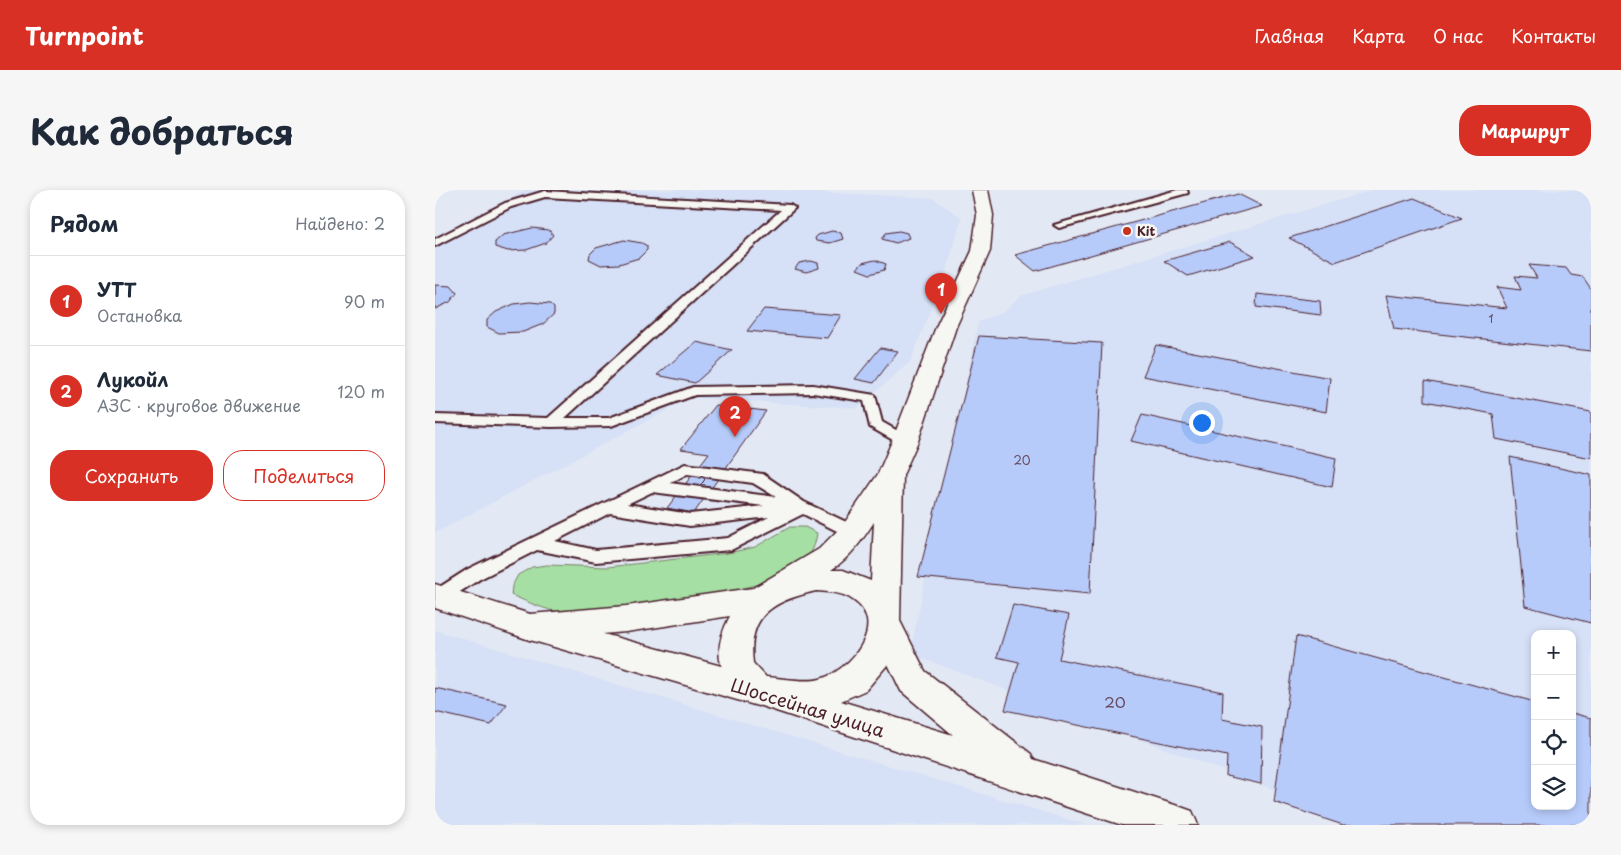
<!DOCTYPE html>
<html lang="ru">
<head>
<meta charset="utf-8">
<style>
	:root { --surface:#fff; --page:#f6f6f7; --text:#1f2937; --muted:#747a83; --line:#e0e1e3; --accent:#d93025 }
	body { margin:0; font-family:"Playpen Sans",sans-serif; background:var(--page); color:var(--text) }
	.controls { position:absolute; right:15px; bottom:15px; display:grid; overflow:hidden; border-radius:10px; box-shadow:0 2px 8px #0003 }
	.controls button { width:45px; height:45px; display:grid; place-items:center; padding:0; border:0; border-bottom:1px solid var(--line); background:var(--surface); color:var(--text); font:25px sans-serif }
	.you { position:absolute; left:766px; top:232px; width:18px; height:18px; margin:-12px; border:4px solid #fff; border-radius:50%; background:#1a73e8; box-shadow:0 0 0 8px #1a73e833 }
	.badge { display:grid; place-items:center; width:32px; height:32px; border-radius:50%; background:var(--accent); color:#fff; font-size:16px; font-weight:700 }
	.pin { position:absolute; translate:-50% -41px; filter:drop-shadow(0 1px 2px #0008) }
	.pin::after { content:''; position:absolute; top:26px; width:18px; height:15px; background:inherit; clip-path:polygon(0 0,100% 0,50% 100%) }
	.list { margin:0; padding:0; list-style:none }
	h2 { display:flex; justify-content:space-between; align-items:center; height:65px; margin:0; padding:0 20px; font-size:21px }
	h2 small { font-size:16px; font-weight:400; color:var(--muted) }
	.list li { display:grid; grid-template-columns:32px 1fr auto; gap:15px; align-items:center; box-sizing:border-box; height:90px; padding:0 20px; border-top:1px solid var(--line) }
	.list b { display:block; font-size:19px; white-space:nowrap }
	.list p { margin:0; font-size:16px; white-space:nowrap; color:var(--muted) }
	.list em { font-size:16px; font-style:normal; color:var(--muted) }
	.actions { display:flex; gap:10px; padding:15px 20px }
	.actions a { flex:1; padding:11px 0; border:1px solid var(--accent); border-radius:20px; text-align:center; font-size:18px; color:var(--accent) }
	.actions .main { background:var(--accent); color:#fff }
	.icon { flex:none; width:28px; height:28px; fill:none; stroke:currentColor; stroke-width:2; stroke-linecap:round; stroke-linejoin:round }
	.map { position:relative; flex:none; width:1156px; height:635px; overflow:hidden; border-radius:20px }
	header { display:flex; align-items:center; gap:30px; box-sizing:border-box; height:70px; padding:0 25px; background:var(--accent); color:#fff }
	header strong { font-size:24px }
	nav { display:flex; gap:28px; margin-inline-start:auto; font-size:18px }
	.intro { display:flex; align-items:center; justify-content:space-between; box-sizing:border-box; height:120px; padding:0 30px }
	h1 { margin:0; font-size:35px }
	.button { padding:12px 22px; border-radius:20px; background:var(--accent); color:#fff; font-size:18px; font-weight:700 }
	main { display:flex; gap:30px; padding:0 30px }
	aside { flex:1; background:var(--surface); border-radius:20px; box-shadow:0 2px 8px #0003 }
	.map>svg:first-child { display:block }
</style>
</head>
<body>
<header>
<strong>Turnpoint</strong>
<nav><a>Главная</a><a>Карта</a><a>О нас</a><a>Контакты</a></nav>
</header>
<div class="intro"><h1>Как добраться</h1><a class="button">Маршрут</a></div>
<main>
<aside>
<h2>Рядом<small>Найдено: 2</small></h2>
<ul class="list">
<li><span class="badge">1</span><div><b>УТТ</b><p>Остановка</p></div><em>90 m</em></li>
<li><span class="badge">2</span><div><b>Лукойл</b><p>АЗС · круговое движение</p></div><em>120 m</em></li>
</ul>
<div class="actions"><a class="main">Сохранить</a><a>Поделиться</a></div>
</aside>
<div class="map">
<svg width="1156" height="635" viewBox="0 0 1156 635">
	<rect width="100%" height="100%" fill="#e3e9f4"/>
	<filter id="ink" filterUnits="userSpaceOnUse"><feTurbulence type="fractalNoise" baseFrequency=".02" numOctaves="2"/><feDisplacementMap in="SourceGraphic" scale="10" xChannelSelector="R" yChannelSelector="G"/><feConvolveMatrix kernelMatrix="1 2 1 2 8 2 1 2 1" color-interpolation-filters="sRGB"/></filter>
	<g filter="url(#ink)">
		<g fill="#d6e0f6" fill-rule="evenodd">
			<path d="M 91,0 L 339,0 L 498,8 L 527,28 L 510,85 L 475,172 L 422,218 L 255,208 L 0,343 L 0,48 Z"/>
			<path d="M 938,0 L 1156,0 L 1156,635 L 934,635 L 475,464 L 543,132 L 569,121 L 585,106 ZM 1100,444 L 1137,444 L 1137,616 L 1100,616 Z"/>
			<path d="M 0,440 L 652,635 L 0,635 Z"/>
		</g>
		<path fill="#a6dfa3" stroke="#787f67" d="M 355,337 L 370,337 L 382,343 C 380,357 376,366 365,375 C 332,404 173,424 127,422 C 111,421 91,411 76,405 L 77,396 L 83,385 L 97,377 L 112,375 L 173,377 L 293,363 L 320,357 Z"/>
		<g fill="#b7cbfa" stroke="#4a1f2b">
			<path d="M 803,4 L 827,16 L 600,81 L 580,65 Z"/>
			<path d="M 979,8 L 1027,28 L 900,72 L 854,48 Z"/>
			<path d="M 97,38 L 114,40 L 118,45 L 111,53 L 91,60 L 73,61 L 60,57 L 60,52 L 68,45 Z"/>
			<path d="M 397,41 L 406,43 L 408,49 L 395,53 L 381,51 L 380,48 L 383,45 Z"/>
			<path d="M 464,41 L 472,43 L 474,48 L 461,53 L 447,49 L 451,43 Z"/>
			<path d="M 189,50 L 207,53 L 212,56 L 212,60 L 204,68 L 184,74 L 166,75 L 154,69 L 155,64 L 161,58 Z"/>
			<path d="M 795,52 L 820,66 L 753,86 L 729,71 Z"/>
			<path d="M 440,70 L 451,74 L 449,80 L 435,84 L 422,79 L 427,73 Z"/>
			<path d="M 376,71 L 383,73 L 384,78 L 371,82 L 360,79 L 364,73 Z"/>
			<path d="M 1094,75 L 1131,78 L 1136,85 L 1148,87 L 1156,99 L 1156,161 L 959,139 L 951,105 L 1072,118 L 1062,97 L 1086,100 L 1080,86 L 1102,88 Z"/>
			<path d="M 0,95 L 16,96 L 22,103 L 15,112 L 0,119 Z"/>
			<path d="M 822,104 L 885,111 L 886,125 L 821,117 Z"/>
			<path d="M 95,112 L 115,114 L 119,118 L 119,124 L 108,134 L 88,142 L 64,143 L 52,137 L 52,130 L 61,122 L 79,114 Z"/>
			<path d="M 329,119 L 406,125 L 392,148 L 312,141 Z"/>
			<path d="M 544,146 L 667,153 L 655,404 L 483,387 Z"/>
			<path d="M 261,152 L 297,160 L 260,193 L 222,185 Z"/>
			<path d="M 721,155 L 895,188 L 891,222 L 708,186 Z"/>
			<path d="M 445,158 L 463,161 L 439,193 L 420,189 Z"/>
			<path d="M 990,191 L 1156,222 L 1156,268 L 1061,249 L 1058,224 L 990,211 Z"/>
			<path d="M 281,215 L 331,221 L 259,323 L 232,318 L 274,263 L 246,259 Z"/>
			<path d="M 707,225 L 901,268 L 897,297 L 696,251 Z"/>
			<path d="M 1075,267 L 1156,285 L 1156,433 L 1090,416 Z"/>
			<path d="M 578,415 L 634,425 L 624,469 L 788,502 L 787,529 L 827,537 L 826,594 L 791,586 L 792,566 L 570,520 L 584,472 L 562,467 Z"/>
			<path d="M 861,446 L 1100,512 L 1100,616 L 1137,616 L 1137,523 L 1156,528 L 1156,635 L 908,635 L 839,612 Z"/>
			<path d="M 0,498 L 72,514 L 56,535 L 0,522 Z"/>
		</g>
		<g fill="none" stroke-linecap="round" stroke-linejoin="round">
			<g stroke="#4a1f2b" stroke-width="4">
				<g id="service">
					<path d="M 742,0 L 752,0 L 753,3 L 624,38 L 619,35 Z"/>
					<path d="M 110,1 L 355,15 L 360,18 L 130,228 L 174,228 L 258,197 L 378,195 L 440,205 L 447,232 L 475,248 L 477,251 L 475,254 L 465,254 L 435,237 L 429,211 L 378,203 L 260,205 L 176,236 L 116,237 L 0,233 L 0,225 L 113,228 L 346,20 L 110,7 L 76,17 L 0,56 L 0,49 L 70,13 Z"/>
					<path d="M 250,274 L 328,284 L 369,312 L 424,338 L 426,342 L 424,346 L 418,348 L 412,346 L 368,324 L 296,360 L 161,372 L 102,360 L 45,389 L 9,412 L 0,413 L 0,400 L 33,379 ZM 252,284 L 318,293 L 341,307 L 235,293 ZM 217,302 L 329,316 L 255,324 L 192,314 ZM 175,323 L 255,336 L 334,327 L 293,348 L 161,360 L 120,351 Z"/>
				</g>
			</g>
			<g stroke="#4a1f2b" stroke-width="3">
				<path id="tertiary" d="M 0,394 L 95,424 L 323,486 L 335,491 L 340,501 L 335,511 L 323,516 L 95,450 L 0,418 Z"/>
			</g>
			<g stroke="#4a1f2b" stroke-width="3">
				<path id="secondary" d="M 537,0 L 553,0 L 558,25 L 555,61 L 521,137 L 483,251 L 468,285 L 465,431 L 490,481 L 596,564 L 598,569 L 743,616 L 757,621 L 763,635 L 687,635 L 311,511 C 283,484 276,462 295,426 L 191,442 L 95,450 L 84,446 L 79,437 L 84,428 L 95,424 L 191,416 L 318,398 L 384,359 L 408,335 L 443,284 L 457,251 L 501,137 L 537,61 L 542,25 ZM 439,332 L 436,391 L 408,380 L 396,380 C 415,368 428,349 439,332 ZM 381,401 C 394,402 407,402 418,410 C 454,434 415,481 385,489 C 372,493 345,488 331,487 L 318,473 C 312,424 339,411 381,401 ZM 453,474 L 466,501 L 518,545 L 406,511 L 431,500 Z"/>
			</g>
			<use href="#service" fill="#f6f6f2" fill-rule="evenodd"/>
			<use href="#tertiary" fill="#f6f6f2" fill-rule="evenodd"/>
			<use href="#secondary" fill="#f6f6f2" fill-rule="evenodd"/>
		</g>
	</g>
	<circle fill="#c8321e" stroke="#f6f6f2" stroke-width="2" cx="692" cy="41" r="5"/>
	<g text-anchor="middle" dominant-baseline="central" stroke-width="5" stroke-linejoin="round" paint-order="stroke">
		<g font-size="11" fill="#654a5f">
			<text x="1056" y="128">1</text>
		</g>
		<g font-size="12" font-weight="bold" fill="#4a1f2b" stroke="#f6f6f2" text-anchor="start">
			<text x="702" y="41">Kit</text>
		</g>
		<g font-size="12" fill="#654a5f">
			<text x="587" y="270">20</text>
			<text x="267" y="291">2</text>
		</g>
		<g font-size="15" fill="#654a5f">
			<text x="680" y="511">20</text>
		</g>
		<g font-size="18" fill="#4a1f2b" stroke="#f6f6f2">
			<text transform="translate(373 517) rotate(17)">Шоссейная улица</text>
		</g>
	</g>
</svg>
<div class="controls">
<button>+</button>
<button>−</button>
<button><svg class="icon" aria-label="locate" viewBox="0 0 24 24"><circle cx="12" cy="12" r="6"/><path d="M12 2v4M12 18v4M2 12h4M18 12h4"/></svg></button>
<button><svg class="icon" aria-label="layers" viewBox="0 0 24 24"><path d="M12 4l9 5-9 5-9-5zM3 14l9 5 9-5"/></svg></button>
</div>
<div class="you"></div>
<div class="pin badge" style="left:506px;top:124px">1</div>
<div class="pin badge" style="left:300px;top:247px">2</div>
</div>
</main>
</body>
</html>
